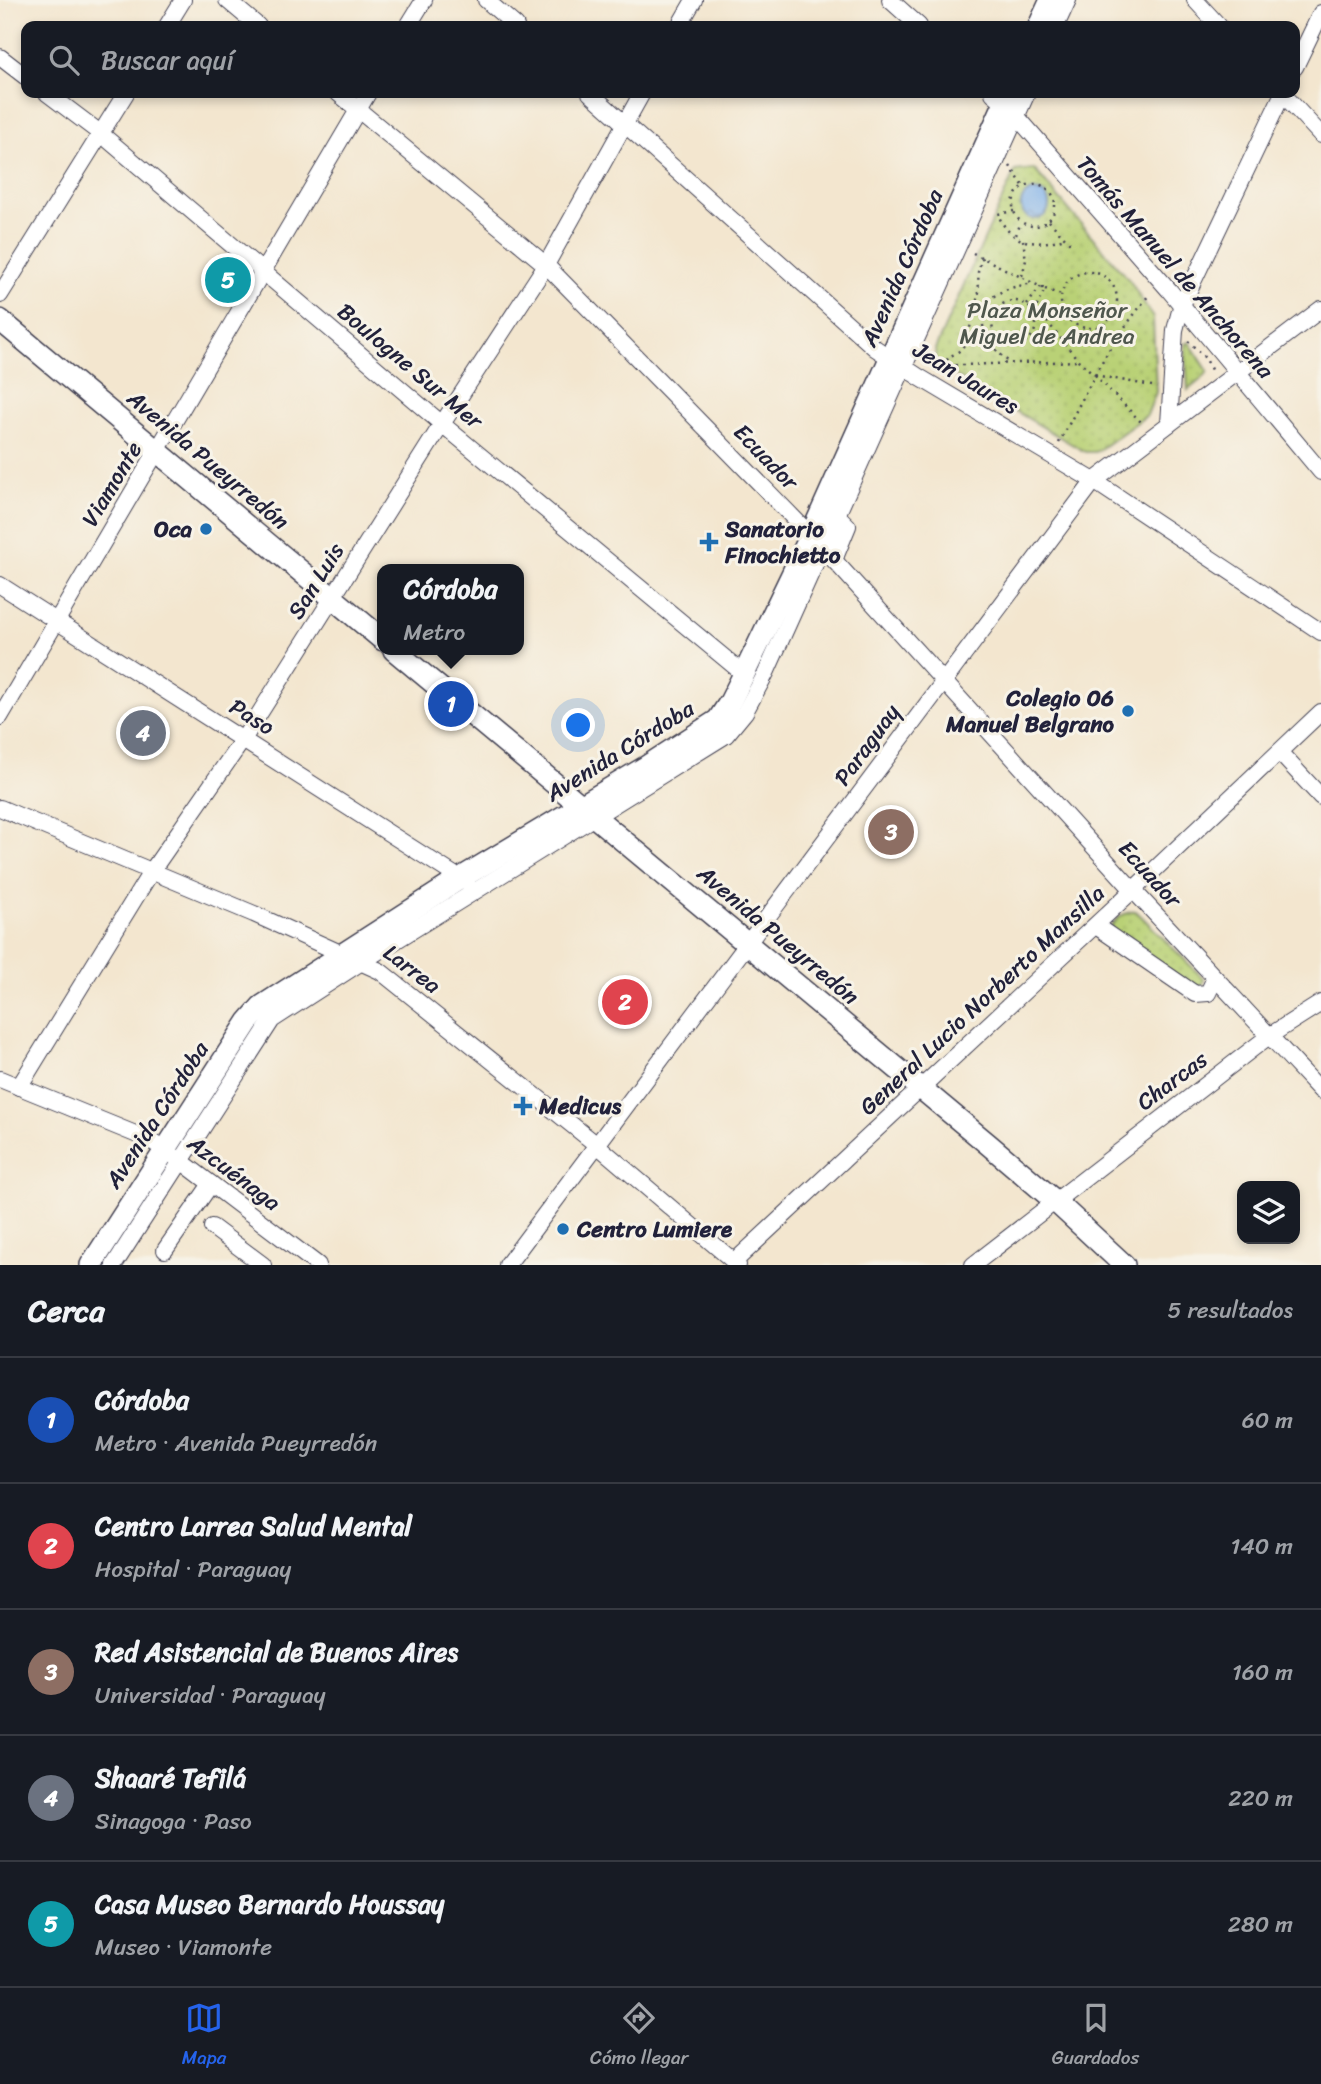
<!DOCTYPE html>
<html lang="es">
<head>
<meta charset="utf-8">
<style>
	:root { --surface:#171b24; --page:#20242c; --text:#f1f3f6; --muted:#9ea1a6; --line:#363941; --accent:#2563eb }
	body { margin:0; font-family:Sriracha,sans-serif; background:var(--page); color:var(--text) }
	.controls { position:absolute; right:21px; bottom:21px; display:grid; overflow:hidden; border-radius:14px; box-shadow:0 4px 10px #0003 }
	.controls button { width:63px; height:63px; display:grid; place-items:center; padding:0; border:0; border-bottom:2px solid var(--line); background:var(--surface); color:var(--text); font:35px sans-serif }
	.you { position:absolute; left:579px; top:726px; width:24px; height:24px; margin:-18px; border:5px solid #fff; border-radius:50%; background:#1a73e8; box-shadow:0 0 0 10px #1a73e833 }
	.badge { display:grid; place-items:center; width:46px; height:46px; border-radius:50%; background:var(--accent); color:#fff; font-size:23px; font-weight:700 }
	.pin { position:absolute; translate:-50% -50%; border:4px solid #fff; box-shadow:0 2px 7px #0006 }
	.popup { position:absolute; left:377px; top:564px; width:147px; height:91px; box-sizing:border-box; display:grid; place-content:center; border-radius:14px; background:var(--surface); filter:drop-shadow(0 2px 5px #0005); font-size:23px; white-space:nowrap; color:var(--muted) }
	.popup b { font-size:26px; color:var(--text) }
	.popup::after { content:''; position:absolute; left:50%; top:100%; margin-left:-14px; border:14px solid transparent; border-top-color:var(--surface) }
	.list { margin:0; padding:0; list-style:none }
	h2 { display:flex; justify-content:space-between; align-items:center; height:91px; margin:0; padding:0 28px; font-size:30px }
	h2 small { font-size:23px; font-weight:400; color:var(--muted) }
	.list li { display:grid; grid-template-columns:46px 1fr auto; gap:21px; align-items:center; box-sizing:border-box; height:126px; padding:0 28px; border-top:2px solid var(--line) }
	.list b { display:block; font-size:26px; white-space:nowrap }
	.list p { margin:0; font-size:23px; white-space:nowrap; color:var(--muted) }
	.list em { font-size:23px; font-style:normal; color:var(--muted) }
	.icon { flex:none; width:38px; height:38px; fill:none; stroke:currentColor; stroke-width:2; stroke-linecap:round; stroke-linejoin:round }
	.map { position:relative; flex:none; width:1321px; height:1265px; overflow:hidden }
	.search { position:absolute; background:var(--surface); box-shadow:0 4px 10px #0003; left:21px; right:21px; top:21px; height:77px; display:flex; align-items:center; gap:18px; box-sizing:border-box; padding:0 24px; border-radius:14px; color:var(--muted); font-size:26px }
	.sheet { height:721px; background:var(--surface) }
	nav { display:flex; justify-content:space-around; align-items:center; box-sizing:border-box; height:98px; border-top:2px solid var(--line); background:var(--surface); font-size:19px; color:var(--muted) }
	nav a { display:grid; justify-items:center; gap:4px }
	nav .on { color:var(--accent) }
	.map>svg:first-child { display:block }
</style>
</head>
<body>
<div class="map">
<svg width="1321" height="1265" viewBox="0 0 1321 1265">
	<defs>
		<pattern id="park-dots" width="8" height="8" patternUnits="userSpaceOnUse" patternTransform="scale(1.75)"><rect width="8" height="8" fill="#b9d176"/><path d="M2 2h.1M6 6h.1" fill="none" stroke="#9fb367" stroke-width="1.8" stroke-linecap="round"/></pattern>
		<pattern id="water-ripples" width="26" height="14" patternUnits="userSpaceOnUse" patternTransform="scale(1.75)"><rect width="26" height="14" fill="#7eb0ea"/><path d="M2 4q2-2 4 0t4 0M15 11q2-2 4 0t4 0" fill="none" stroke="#678fbf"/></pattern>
	</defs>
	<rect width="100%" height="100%" fill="#f7f3e8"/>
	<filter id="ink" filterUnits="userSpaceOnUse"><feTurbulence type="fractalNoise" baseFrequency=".0143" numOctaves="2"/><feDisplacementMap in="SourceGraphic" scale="14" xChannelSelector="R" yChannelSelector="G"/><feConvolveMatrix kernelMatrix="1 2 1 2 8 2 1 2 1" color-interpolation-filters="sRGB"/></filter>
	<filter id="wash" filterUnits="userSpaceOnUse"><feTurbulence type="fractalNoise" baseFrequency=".00686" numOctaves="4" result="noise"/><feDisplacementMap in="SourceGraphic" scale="28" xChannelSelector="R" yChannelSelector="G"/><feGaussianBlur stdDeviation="1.57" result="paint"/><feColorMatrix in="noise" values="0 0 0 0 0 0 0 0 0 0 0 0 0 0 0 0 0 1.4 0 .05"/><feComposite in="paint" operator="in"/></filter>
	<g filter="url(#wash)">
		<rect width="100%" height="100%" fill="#f3e6cf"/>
		<g fill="url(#park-dots)" stroke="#6e7a58" stroke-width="2">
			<path d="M 1034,169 L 1130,281 L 1153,318 L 1156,392 L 1147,415 L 1096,452 L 1085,452 L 953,374 L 936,360 L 935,349 L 1015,171 Z"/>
			<path d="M 1189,342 L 1208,371 L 1204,377 L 1188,390 L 1185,344 Z"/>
			<path d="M 1136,911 L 1204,979 L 1202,987 L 1198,990 L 1108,931 C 1115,918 1122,913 1136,911 Z"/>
		</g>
		<circle fill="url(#water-ripples)" stroke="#506992" stroke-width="2" cx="1035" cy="205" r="14"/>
	</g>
	<g filter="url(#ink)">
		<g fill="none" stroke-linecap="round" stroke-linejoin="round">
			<g stroke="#413f51" stroke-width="18">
				<g id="minor">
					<path d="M 227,0 L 258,26"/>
					<path d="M 486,0 L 516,26"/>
					<path d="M 890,0 L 919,26"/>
					<path d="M 1195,0 L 1219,26"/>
					<path d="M 167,26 L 183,0"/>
					<path d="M 408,26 L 424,0"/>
					<path d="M 679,26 L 694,0"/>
					<path d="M 1056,26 L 1068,0"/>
					<path d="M 0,57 L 26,77"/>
					<path d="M 1295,67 L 1321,13"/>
					<path d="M 47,93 L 100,133 L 442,424 L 744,674"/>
					<path d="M 338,93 L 546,265 L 822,547 L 1133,890 L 1321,1091"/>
					<path d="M 590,93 L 875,348 L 919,377 L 1094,481 L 1321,632"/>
					<path d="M 993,93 L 1005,103 L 1169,290 L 1321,472"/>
					<path d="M 1282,93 L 1321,135"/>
					<path d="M 0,295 L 126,93"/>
					<path d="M 1169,424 L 1175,330 L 1181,307 L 1283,93"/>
					<path d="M 831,509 L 848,526 L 834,560"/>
					<path d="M 0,585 L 467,883"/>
					<path d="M 0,717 L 368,93"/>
					<path d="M 1280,753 L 1321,797"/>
					<path d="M 0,808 L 254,914 L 380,971 L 597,1145 L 738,1265"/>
					<path d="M 1096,926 L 1195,994 L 1208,993 L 1215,978"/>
					<path d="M 0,1079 L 150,1140 L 181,1161 L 318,1265"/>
					<path d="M 19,1087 L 151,872 L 244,738 L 442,424 L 546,265 L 642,93"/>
					<path d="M 212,1227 L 263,1265"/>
					<path d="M 165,1250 L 211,1184"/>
					<path d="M 734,1262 L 1133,890 L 1321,712"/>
					<path d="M 114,1265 L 272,1020 L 363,961 L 726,735 L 745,712 L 766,673 L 1027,93"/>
					<path d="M 507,1265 L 1094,481 L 1321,309"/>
					<path d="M 973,1265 L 1269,1036 L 1321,1003"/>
				</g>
			</g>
			<g stroke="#413f51" stroke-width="24">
				<g id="major">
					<path d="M 1039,26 L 1051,0"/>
					<path d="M 0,320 L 383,640"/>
					<path d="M 394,650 L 988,1144 L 1055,1201 L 1124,1265"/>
					<path d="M 91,1265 L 248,1022 L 262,1006 L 461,878 L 644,768 L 718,720 L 730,702 L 744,674 L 811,535 L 1009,93"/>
				</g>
			</g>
			<g stroke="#413f51" stroke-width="2.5" stroke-dasharray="2 5" stroke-linecap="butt">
				<path d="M 1010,166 L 1024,187"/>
				<circle cx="1034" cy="205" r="21"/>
				<path d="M 1014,211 L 998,214 C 1010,245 1036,247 1065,238"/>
				<path d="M 1049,221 L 1070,243"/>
				<path d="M 1016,235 L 1021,222"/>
				<path d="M 973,253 L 1045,289 L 1036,308 L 1079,361 L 1095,375 L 1059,443"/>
				<circle cx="1089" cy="300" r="28"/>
				<path d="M 1022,276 L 1026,260 L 1023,240"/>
				<path d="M 1045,289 L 1061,295"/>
				<circle cx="1014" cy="323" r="22"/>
				<path d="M 1027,305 L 1041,286"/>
				<path d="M 974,307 L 983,311 C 991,290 1014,287 1033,283"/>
				<path d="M 983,311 C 979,334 994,349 1010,363"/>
				<path d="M 1105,323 L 1113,343"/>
				<path d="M 1188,341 L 1206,359 L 1213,374"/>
				<path d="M 934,366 L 1079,361"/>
				<path d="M 943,366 L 949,357 L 958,352 L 966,343 L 979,292 L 978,272 L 982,257"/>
				<path d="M 1095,374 L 1113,343 L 1148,296"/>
				<path d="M 1095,375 L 1141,422"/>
				<path d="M 1095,375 L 1157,387"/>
			</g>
			<use href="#minor" stroke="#fff" stroke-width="16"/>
			<use href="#major" stroke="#fff" stroke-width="21"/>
		</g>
	</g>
	<g fill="#1f6fb2" stroke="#f7f3e8" stroke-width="2.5">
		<circle cx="206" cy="529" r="7"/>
		<path d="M705.5 531.5h7v7h7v7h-7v7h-7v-7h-7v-7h7z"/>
		<circle cx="1128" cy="711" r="7"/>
		<path d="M519.5 1095.5h7v7h7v7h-7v7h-7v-7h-7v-7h7z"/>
		<circle cx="563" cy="1229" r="7"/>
	</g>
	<g text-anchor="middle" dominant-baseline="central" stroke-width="6" stroke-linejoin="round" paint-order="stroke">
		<g font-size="23" fill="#22223b" stroke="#f7f3e8">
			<text transform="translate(1175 267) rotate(49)">Tomás Manuel de Anchorena</text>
			<text transform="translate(902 268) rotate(-66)">Avenida Córdoba</text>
			<text transform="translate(410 366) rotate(40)">Boulogne Sur Mer</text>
			<text transform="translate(966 378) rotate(31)">Jean Jaures</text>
			<text transform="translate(766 457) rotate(46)">Ecuador</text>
			<text transform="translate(208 460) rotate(40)">Avenida Pueyrredón</text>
			<text transform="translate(112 484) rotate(-59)">Viamonte</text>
			<text transform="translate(316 581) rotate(-58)">San Luis</text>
			<text transform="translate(252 717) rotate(32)">Paso</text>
			<text transform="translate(867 745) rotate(-54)">Paraguay</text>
			<text transform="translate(620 751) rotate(-32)">Avenida Córdoba</text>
			<text transform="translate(1150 874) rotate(48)">Ecuador</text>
			<text transform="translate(778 935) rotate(40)">Avenida Pueyrredón</text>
			<text transform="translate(412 969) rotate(37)">Larrea</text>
			<text transform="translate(982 1000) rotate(-43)">General Lucio Norberto Mansilla</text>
			<text transform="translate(1172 1081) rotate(-37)">Charcas</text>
			<text transform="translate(157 1115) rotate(-57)">Avenida Córdoba</text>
			<text transform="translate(234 1173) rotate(37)">Azcuénaga</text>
		</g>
		<g font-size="23" fill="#4f574d" stroke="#f7f3e8">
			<text x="1047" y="310">Plaza Monseñor<tspan x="1047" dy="26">Miguel de Andrea</tspan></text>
		</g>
		<g font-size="23" font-weight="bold" fill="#22223b" stroke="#f7f3e8" text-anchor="start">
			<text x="192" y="529" text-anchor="end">Oca</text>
			<text x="725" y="529">Sanatorio<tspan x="725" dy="26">Finochietto</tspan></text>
			<text x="1114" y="698" text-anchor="end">Colegio 06<tspan x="1114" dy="26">Manuel Belgrano</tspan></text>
			<text x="539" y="1106">Medicus</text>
			<text x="577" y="1229">Centro Lumiere</text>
		</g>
	</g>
</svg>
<div class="controls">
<button><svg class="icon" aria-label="layers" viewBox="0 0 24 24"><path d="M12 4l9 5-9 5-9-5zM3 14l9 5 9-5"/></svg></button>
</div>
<div class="you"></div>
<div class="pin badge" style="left:451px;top:704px;background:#1a4fb4">1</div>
<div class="popup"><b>Córdoba</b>Metro</div>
<div class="pin badge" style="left:625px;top:1002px;background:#e0444e">2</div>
<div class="pin badge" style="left:891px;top:832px;background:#8d6e63">3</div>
<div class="pin badge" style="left:143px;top:733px;background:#6b7280">4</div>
<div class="pin badge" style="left:228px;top:280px;background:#0f9aa8">5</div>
<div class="search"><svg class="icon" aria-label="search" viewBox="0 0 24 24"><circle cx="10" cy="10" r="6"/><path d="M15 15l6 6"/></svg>Buscar aquí</div>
</div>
<section class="sheet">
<h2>Cerca<small>5 resultados</small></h2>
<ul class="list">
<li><span class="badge" style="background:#1a4fb4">1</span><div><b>Córdoba</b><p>Metro · Avenida Pueyrredón</p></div><em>60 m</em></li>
<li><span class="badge" style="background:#e0444e">2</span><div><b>Centro Larrea Salud Mental</b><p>Hospital · Paraguay</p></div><em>140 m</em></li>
<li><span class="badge" style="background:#8d6e63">3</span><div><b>Red Asistencial de Buenos Aires</b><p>Universidad · Paraguay</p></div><em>160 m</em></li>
<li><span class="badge" style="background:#6b7280">4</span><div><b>Shaaré Tefilá</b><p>Sinagoga · Paso</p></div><em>220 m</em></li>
<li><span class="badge" style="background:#0f9aa8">5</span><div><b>Casa Museo Bernardo Houssay</b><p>Museo · Viamonte</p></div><em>280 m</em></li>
</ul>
</section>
<nav>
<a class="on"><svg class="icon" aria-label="map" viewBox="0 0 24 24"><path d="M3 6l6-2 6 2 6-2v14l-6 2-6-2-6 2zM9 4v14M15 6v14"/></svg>Mapa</a>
<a><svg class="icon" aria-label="directions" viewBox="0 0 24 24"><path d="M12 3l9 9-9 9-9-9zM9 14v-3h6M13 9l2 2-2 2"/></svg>Cómo llegar</a>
<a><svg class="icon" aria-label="saved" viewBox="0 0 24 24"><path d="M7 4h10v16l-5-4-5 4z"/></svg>Guardados</a>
</nav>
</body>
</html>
